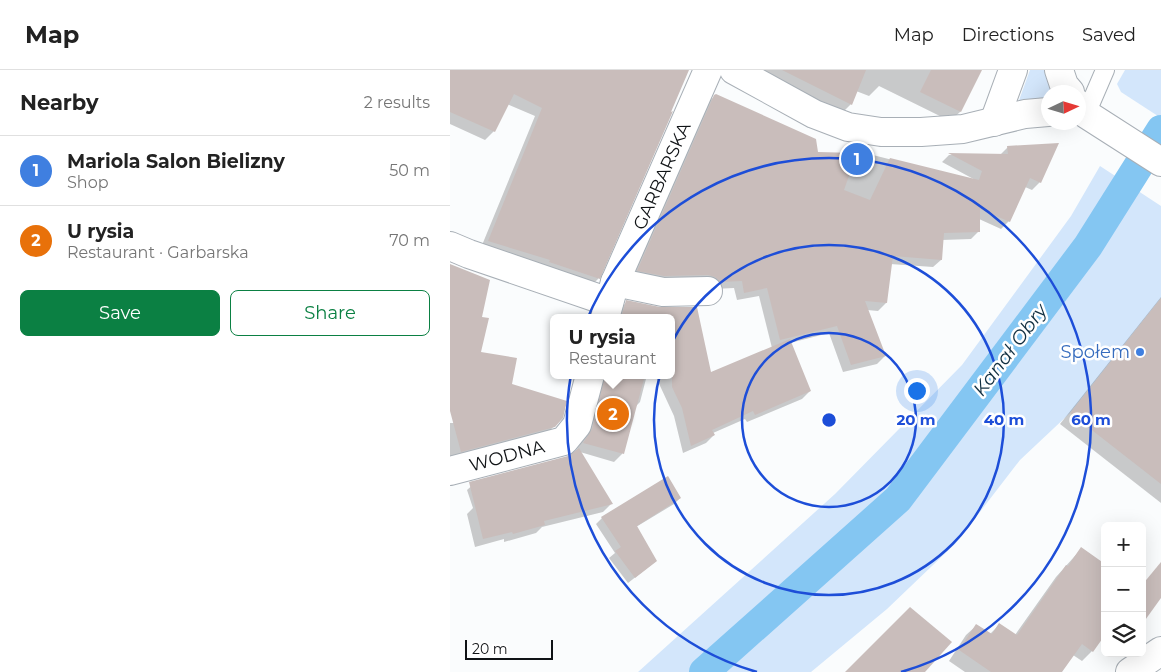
<!DOCTYPE html>
<html lang="en">
<head>
<meta charset="utf-8">
<style>
	:root { --surface:#fff; --page:#f6f6f6; --text:#222; --muted:#767676; --line:#e0e0e0; --accent:#0b8043 }
	body { margin:0; font-family:Montserrat,sans-serif; background:var(--page); color:var(--text) }
	.controls { position:absolute; right:15px; bottom:15px; display:grid; overflow:hidden; border-radius:8px; box-shadow:0 5px 20px #0002 }
	.controls button { width:45px; height:45px; display:grid; place-items:center; padding:0; border:0; border-bottom:1px solid var(--line); background:var(--surface); color:var(--text); font:25px sans-serif }
	.compass { position:absolute; left:591px; top:15px; width:45px; height:45px; border-radius:50%; background:var(--surface); box-shadow:0 5px 20px #0002; rotate:86deg }
	.scale { position:absolute; left:15px; bottom:12px; width:88px; box-sizing:border-box; padding-left:5px; border:2px solid #101316; border-top:0; font-size:14px; line-height:18px; white-space:nowrap; color:#101316; -webkit-text-stroke:4px #fff; paint-order:stroke }
	.you { position:absolute; left:466px; top:320px; width:18px; height:18px; margin:-12px; border:4px solid #fff; border-radius:50%; background:#1a73e8; box-shadow:0 0 0 8px #1a73e833 }
	.badge { display:grid; place-items:center; width:32px; height:32px; border-radius:50%; background:var(--accent); color:#fff; font-size:16px; font-weight:700 }
	.pin { position:absolute; translate:-50% -50%; border:2px solid #fff; box-shadow:0 1px 5px #0006 }
	.popup { position:absolute; left:100px; top:244px; width:125px; height:65px; box-sizing:border-box; display:grid; place-content:center; border-radius:8px; background:var(--surface); filter:drop-shadow(0 1px 4px #0005); font-size:16px; white-space:nowrap; color:var(--muted) }
	.popup b { font-size:19px; color:var(--text) }
	.popup::after { content:''; position:absolute; left:50%; top:100%; margin-left:-10px; border:10px solid transparent; border-top-color:var(--surface) }
	.list { margin:0; padding:0; list-style:none }
	h2 { display:flex; justify-content:space-between; align-items:center; height:65px; margin:0; padding:0 20px; font-size:21px }
	h2 small { font-size:16px; font-weight:400; color:var(--muted) }
	.list li { display:grid; grid-template-columns:32px 1fr auto; gap:15px; align-items:center; box-sizing:border-box; height:70px; padding:0 20px; border-top:1px solid var(--line) }
	.list b { display:block; font-size:19px; white-space:nowrap }
	.list p { margin:0; font-size:16px; white-space:nowrap; color:var(--muted) }
	.list em { font-size:16px; font-style:normal; color:var(--muted) }
	.actions { display:flex; gap:10px; padding:15px 20px }
	.actions a { flex:1; padding:11px 0; border:1px solid var(--accent); border-radius:8px; text-align:center; font-size:18px; color:var(--accent) }
	.actions .main { background:var(--accent); color:#fff }
	.icon { flex:none; width:28px; height:28px; fill:none; stroke:currentColor; stroke-width:2; stroke-linecap:round; stroke-linejoin:round }
	.map { position:relative; flex:none; width:711px; height:602px; overflow:hidden }
	header { display:flex; align-items:center; gap:30px; box-sizing:border-box; height:70px; padding:0 25px; background:var(--surface); border-bottom:1px solid var(--line) }
	header strong { font-size:24px }
	nav { display:flex; gap:28px; margin-inline-start:auto; font-size:18px }
	main { display:flex }
	aside { flex:1; background:var(--surface) }
	.map>svg:first-child { display:block }
</style>
</head>
<body>
<header>
<strong>Map</strong>
<nav><a>Map</a><a>Directions</a><a>Saved</a></nav>
</header>
<main>
<aside>
<h2>Nearby<small>2 results</small></h2>
<ul class="list">
<li><span class="badge" style="background:#3f7fe0">1</span><div><b>Mariola Salon Bielizny</b><p>Shop</p></div><em>50 m</em></li>
<li><span class="badge" style="background:#e8710a">2</span><div><b>U rysia</b><p>Restaurant · Garbarska</p></div><em>70 m</em></li>
</ul>
<div class="actions"><a class="main">Save</a><a>Share</a></div>
</aside>
<div class="map">
<svg width="711" height="602" viewBox="0 0 711 602">
	<rect width="100%" height="100%" fill="#fafcfd"/>
	<g fill="#d3e6fb">
		<path d="M 580,0 L 596,0 L 605,22 L 598,22 L 598,30 L 568,33 Z"/>
		<path d="M 675,0 L 711,0 L 711,48 L 671,22 L 667,14 Z"/>
		<path d="M 650,96 L 711,136 L 711,228 L 620,343 L 570,390 L 506,473 L 437,539 L 361,602 L 188,602 L 385,424 L 512,295 L 621,146 Z"/>
	</g>
	<g fill="#0003">
		<path d="M 0,0 L 238,0 L 218,44 L 221,43 L 148,209 L 140,217 L 30,180 L 85,46 L 57,34 L 44,61 L 35,70 L 0,54 Z"/>
		<path d="M 306,0 L 530,0 L 510,42 L 500,51 L 429,16 L 419,26 L 406,21 L 401,34 L 391,44 Z"/>
		<path d="M 265,26 L 367,83 L 419,84 L 529,112 L 492,92 L 499,85 L 550,85 L 558,77 L 590,112 L 582,120 L 575,117 L 559,151 L 551,159 L 529,149 L 529,161 L 521,169 L 492,170 L 491,190 L 483,197 L 440,194 L 436,233 L 428,241 L 417,240 L 435,286 L 427,294 L 393,302 L 379,263 L 340,273 L 360,321 L 352,329 L 297,352 L 295,349 L 263,363 L 264,365 L 256,373 L 233,383 L 224,346 L 205,305 L 222,305 L 222,248 L 166,248 L 168,240 L 177,232 L 210,239 L 246,238 L 260,303 L 322,278 L 309,226 L 287,230 L 284,218 L 264,219 L 180,208 L 256,34 Z"/>
		<path d="M 0,196 L 30,248 L 30,283 L 104,356 L 96,365 L 0,387 L 0,353 L 75,353 L 0,333 Z"/>
		<path d="M 711,227 L 711,433 L 610,354 Z"/>
		<path d="M 148,305 L 197,305 L 190,332 L 185,337 L 172,384 L 164,392 L 130,382 L 161,434 L 153,442 L 92,457 L 86,463 L 54,472 L 54,469 L 25,477 L 17,444 L 23,438 L 17,420 L 26,412 L 119,387 L 125,382 L 134,368 L 147,318 Z"/>
		<path d="M 230,428 L 224,434 L 186,457 L 206,491 L 178,513 L 159,488 L 165,483 L 146,454 L 152,448 Z"/>
		<path d="M 632,478 L 642,581 L 632,591 L 623,585 L 611,602 L 515,602 L 499,591 L 516,565 L 527,555 L 540,564 L 549,555 L 565,565 L 606,507 Z"/>
	</g>
	<g fill="none" stroke-linecap="round" stroke-linejoin="round">
		<path stroke="#84c6f2" stroke-width="30" d="M 254,602 L 448,429 L 638,176 L 711,60"/>
	</g>
	<g fill="#c9bdbb">
		<path d="M 0,0 L 239,0 L 221,42 L 223,41 L 150,209 L 99,192 L 100,190 L 38,171 L 92,38 L 64,24 L 45,62 L 0,42 Z"/>
		<path d="M 332,0 L 416,0 L 402,35 Z"/>
		<path d="M 481,0 L 532,0 L 511,42 L 470,22 Z"/>
		<path d="M 266,24 L 366,69 L 368,82 L 407,83 L 394,120 L 420,130 L 440,88 L 529,110 L 532,101 L 498,83 L 558,84 L 557,76 L 609,73 L 591,113 L 580,108 L 560,152 L 530,139 L 530,162 L 494,163 L 492,190 L 443,186 L 437,233 L 415,231 L 436,286 L 401,295 L 387,256 L 330,270 L 317,218 L 294,223 L 292,211 L 270,212 L 265,207 L 258,205 L 214,206 L 187,201 L 264,25 Z"/>
		<path d="M 0,194 L 40,210 L 32,247 L 39,248 L 31,282 L 67,288 L 62,314 L 117,331 L 113,348 L 105,357 L 11,382 L 0,341 Z"/>
		<path d="M 711,228 L 711,414 L 620,343 Z"/>
		<path d="M 176,230 L 210,237 L 247,237 L 261,302 L 340,269 L 361,321 L 305,345 L 303,341 L 262,360 L 265,365 L 241,376 L 232,338 L 222,317 L 222,248 L 171,248 Z"/>
		<path d="M 155,305 L 195,305 L 174,384 L 133,373 L 142,359 Z"/>
		<path d="M 129,378 L 163,434 L 94,451 L 95,455 L 63,464 L 62,462 L 33,469 L 19,412 L 118,386 Z"/>
		<path d="M 218,406 L 231,428 L 187,456 L 207,491 L 185,508 L 165,481 L 171,477 L 151,447 Z"/>
		<path d="M 631,477 L 655,494 L 655,565 L 643,582 L 632,574 L 612,602 L 541,602 L 509,580 L 526,554 L 542,564 L 549,553 L 567,565 L 616,495 L 618,496 Z"/>
		<path d="M 711,492 L 711,528 L 693,553 L 692,515 Z"/>
		<path d="M 460,537 L 502,572 L 475,602 L 395,602 Z"/>
	</g>
	<g fill="none" stroke-linecap="round" stroke-linejoin="round">
		<g stroke="#a8afb6" stroke-width="20">
			<path id="service" d="M 636,44 L 655,0"/>
		</g>
		<g stroke="#a8afb6" stroke-width="30">
			<g id="minor">
				<path d="M 284,0 L 364,44 L 398,57 L 431,62 L 471,62 L 513,59 L 575,44 L 598,42"/>
				<path d="M 609,0 L 614,15 L 620,22"/>
				<path d="M 628,34 L 636,44 L 711,92"/>
				<path d="M 544,52 L 563,0"/>
				<path d="M 0,176 L 19,184 L 159,232"/>
				<path d="M 165,212 L 213,222 L 258,221"/>
				<path d="M 155,248 L 165,212 L 258,0"/>
				<path d="M 0,401 L 114,371 L 127,355 L 140,305"/>
				<path d="M 680,602 L 711,581"/>
			</g>
		</g>
		<use href="#service" stroke="#fff" stroke-width="18"/>
		<use href="#minor" stroke="#fff" stroke-width="28"/>
	</g>
	<g fill="none" stroke="#1d4ed8" stroke-width="2.5">
		<circle cx="379" cy="350" r="87"/>
		<circle cx="379" cy="350" r="175"/>
		<path d="M307 602A262 262 0 1 1 451 602"/>
	</g>
	<circle fill="#3f7fe0" stroke="#fff" stroke-width="2" cx="690" cy="282" r="5"/>
	<g text-anchor="middle" dominant-baseline="central" stroke-width="5" stroke-linejoin="round" paint-order="stroke">
		<g font-size="18" fill="#101316" stroke="#fff">
			<text transform="translate(212 106) rotate(-66)">GARBARSKA</text>
			<text transform="translate(57 386) rotate(-15)">WODNA</text>
		</g>
		<g font-size="18" fill="#366cbe" stroke="#fff" text-anchor="end">
			<text x="680" y="282">Społem</text>
		</g>
		<g font-size="19" font-style="italic" fill="#112f41" stroke="#fff">
			<text transform="translate(560 280) rotate(-53)">Kanał Obry</text>
		</g>
	</g>
	<circle cx="379" cy="350" r="8" fill="#1d4ed8" stroke="#fff" stroke-width="2.5"/>
	<g font-size="15" text-anchor="middle" font-weight="bold" fill="#1d4ed8" stroke="#fff" stroke-width="5" stroke-linejoin="round" paint-order="stroke">
		<text x="466" y="355">20 m</text>
		<text x="554" y="355">40 m</text>
		<text x="641" y="355">60 m</text>
	</g>
</svg>
<div class="controls">
<button>+</button>
<button>−</button>
<button><svg class="icon" aria-label="layers" viewBox="0 0 24 24"><path d="M12 4l9 5-9 5-9-5zM3 14l9 5 9-5"/></svg></button>
</div>
<svg class="compass" viewBox="-18 -18 36 36"><path d="M0-13l5 13h-10z" fill="#e53935"/><path d="M0 13l5-13h-10z" fill="#767676"/></svg>
<div class="scale">20 m</div>
<div class="you"></div>
<div class="pin badge" style="left:407px;top:89px;background:#3f7fe0">1</div>
<div class="pin badge" style="left:163px;top:344px;background:#e8710a">2</div>
<div class="popup"><b>U rysia</b>Restaurant</div>
</div>
</main>
</body>
</html>
